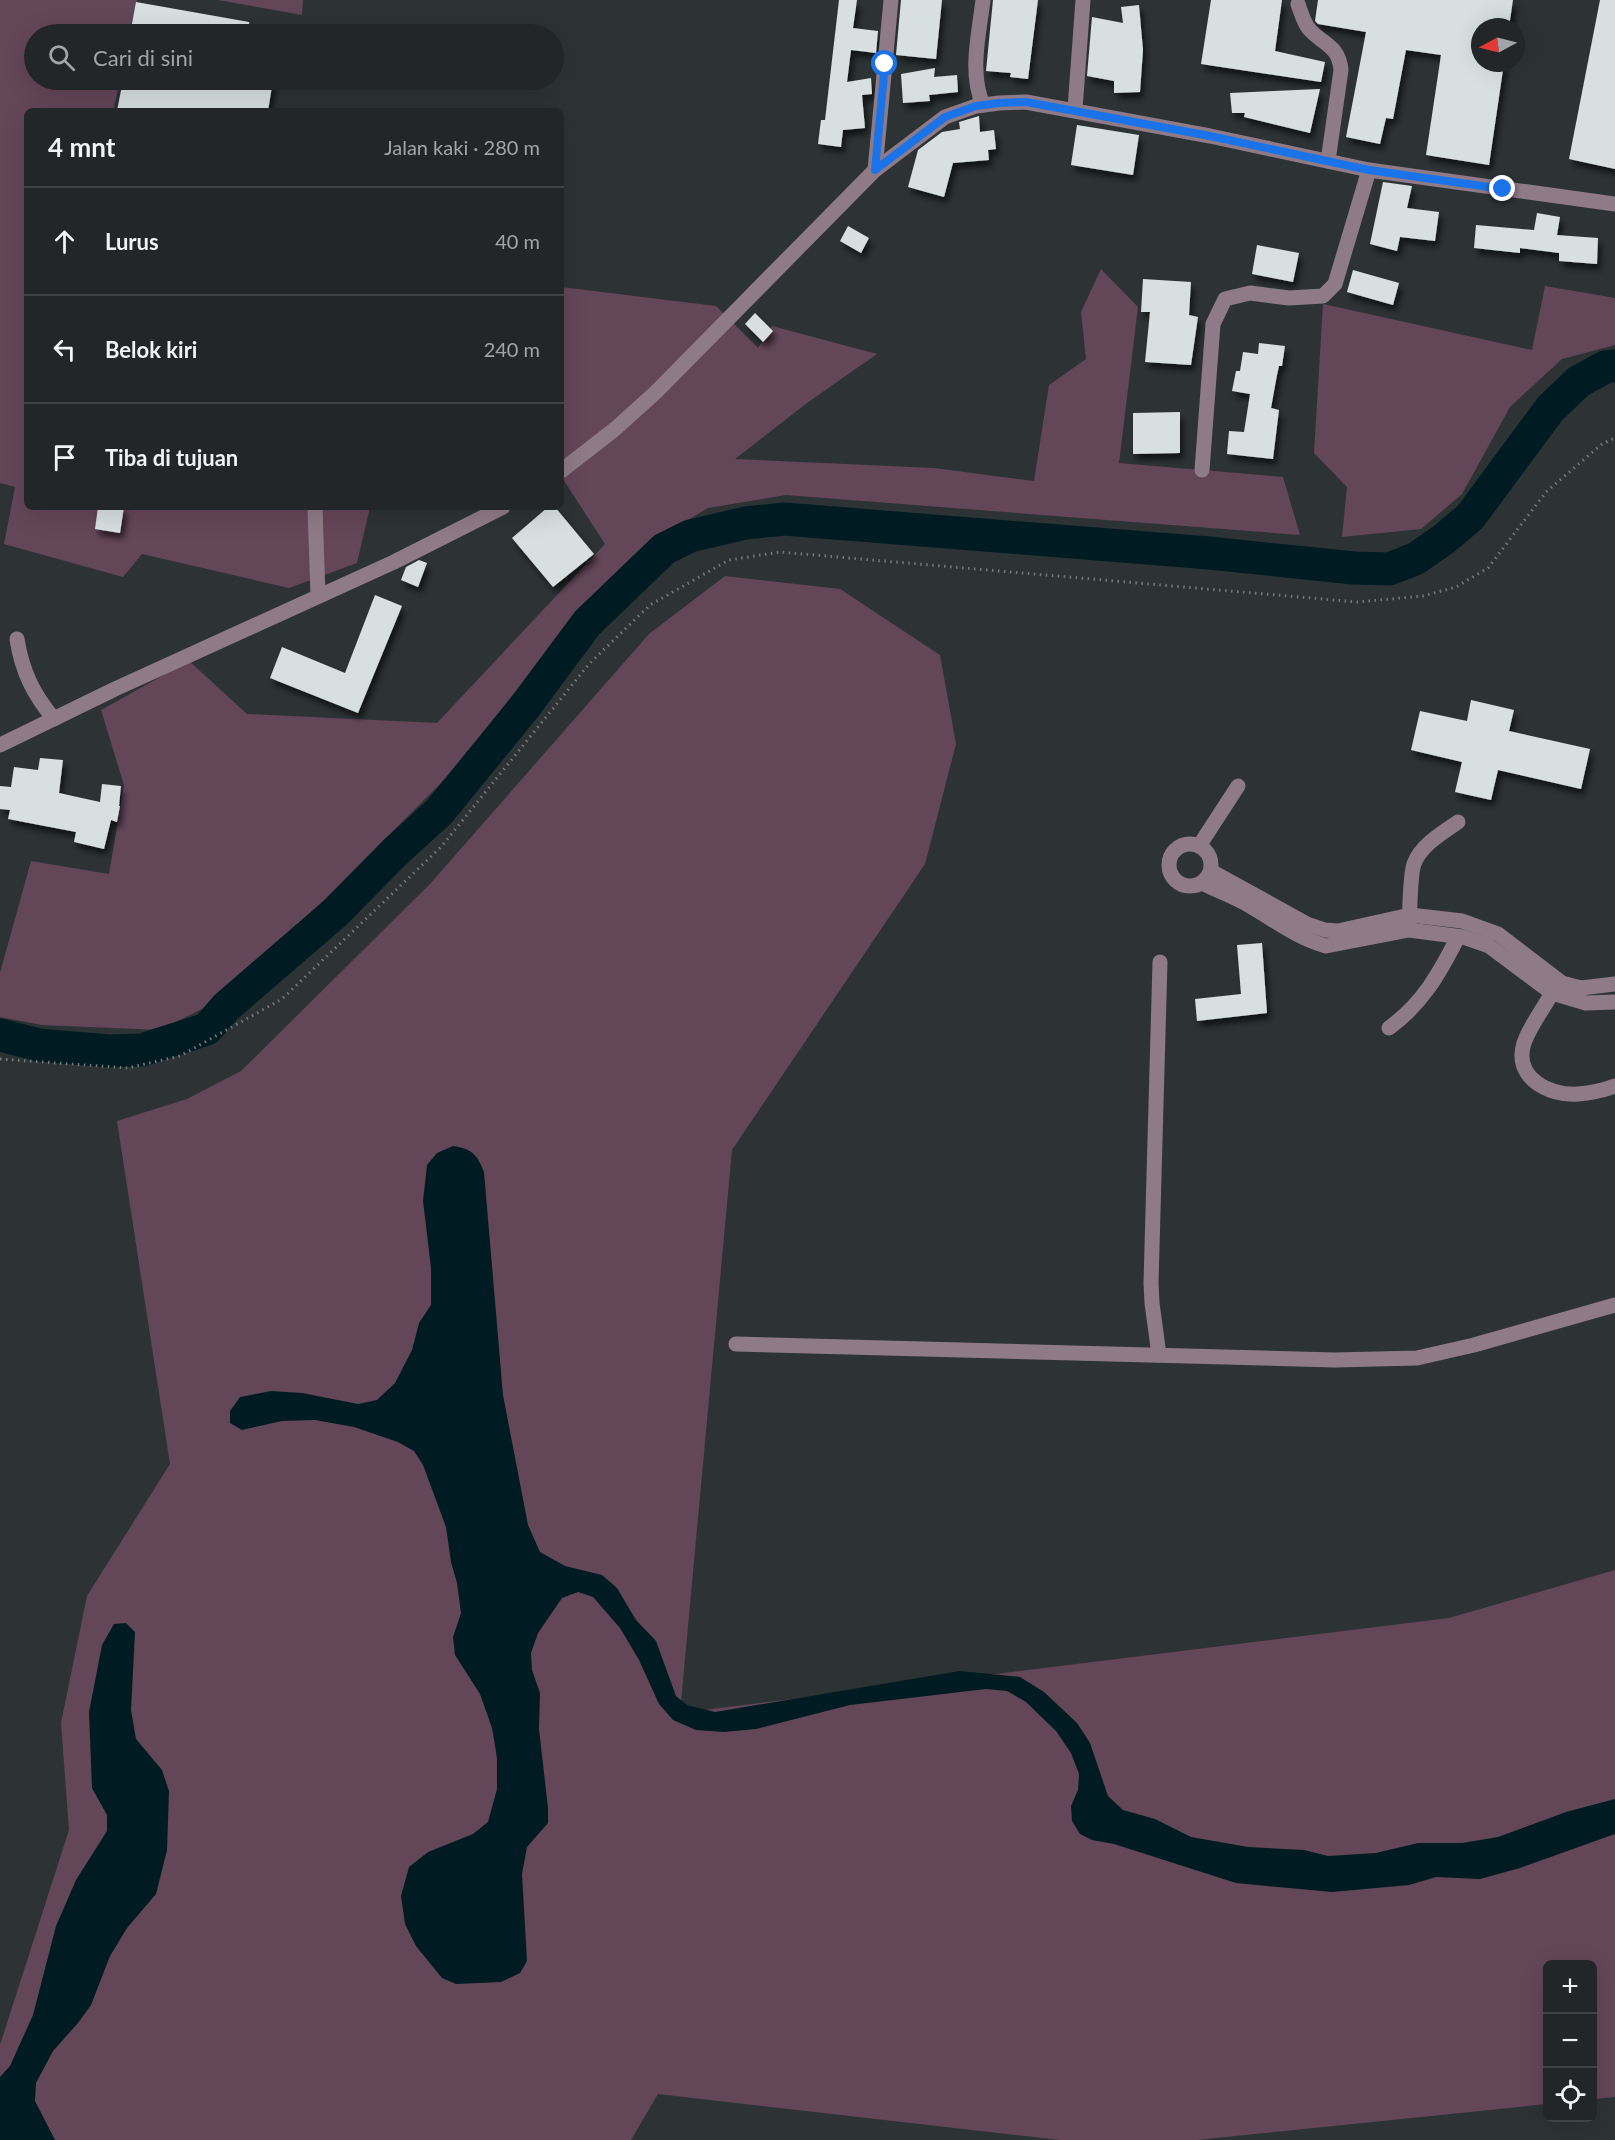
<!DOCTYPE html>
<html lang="id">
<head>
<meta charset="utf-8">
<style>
	:root { --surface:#222628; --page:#2a2e30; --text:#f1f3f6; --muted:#a2a5a8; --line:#3f4345 }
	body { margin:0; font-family:Lato,sans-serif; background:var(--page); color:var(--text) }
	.controls { position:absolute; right:18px; bottom:18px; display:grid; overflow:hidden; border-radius:9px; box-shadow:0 6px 24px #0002 }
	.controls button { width:54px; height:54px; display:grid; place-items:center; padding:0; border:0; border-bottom:2px solid var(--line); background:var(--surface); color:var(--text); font:30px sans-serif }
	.compass { position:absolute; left:1471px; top:18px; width:54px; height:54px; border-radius:50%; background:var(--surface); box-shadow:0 6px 24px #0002; rotate:263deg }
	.stop { position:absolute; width:18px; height:18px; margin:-14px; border:4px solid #1a73e8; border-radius:50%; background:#fff }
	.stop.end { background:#1a73e8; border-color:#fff; box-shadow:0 2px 6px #0008 }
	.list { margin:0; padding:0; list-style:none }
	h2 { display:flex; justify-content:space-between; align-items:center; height:78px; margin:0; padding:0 24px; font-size:26px }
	h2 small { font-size:20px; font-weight:400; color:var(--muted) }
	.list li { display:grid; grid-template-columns:39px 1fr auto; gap:18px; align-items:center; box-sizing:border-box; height:108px; padding:0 24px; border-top:2px solid var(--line) }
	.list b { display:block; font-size:22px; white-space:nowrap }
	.list em { font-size:20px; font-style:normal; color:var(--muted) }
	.icon { flex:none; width:33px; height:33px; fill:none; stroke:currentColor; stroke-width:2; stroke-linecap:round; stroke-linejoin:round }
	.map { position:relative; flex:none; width:1615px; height:2140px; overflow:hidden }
	.search { position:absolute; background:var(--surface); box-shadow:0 6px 24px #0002; left:24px; top:24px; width:540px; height:66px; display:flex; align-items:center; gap:15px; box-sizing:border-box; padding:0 21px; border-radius:33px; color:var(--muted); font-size:22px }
	.panel { position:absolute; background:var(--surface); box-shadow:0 6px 24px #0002; left:24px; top:108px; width:540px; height:402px; border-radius:9px }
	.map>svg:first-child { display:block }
</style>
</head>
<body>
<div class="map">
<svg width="1615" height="2140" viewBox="0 0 1615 2140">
	<defs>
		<filter id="shadow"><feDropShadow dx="3.5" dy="6" stdDeviation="3" flood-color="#0009"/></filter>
	</defs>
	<rect width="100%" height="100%" fill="#2d3335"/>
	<g fill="#644659">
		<path d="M 0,0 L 137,0 L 129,34 L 34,34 L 34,80 L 120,80 L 113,111 L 27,111 L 27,507 L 370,507 L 357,563 L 289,588 L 142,554 L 123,577 L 4,544 L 15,487 L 0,483 Z"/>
		<path d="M 218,0 L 303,0 L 302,15 Z"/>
		<path d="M 1101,269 L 1138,307 L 1119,463 L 1283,477 L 1300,535 L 786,495 L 708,508 L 649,543 L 570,619 L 461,763 L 228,996 L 160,1030 L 42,1025 L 0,1017 L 0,973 L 31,861 L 109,874 L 124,785 L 101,710 L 189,661 L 247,714 L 437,723 L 605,544 L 561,476 L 561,287 L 716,306 L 758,348 L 772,326 L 877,354 L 807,403 L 735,459 L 934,468 L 1034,481 L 1049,385 L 1086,359 L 1081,312 Z"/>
		<path d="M 1545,286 L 1615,298 L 1615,345 L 1562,359 L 1510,407 L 1462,494 L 1421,529 L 1342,537 L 1347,487 L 1314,453 L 1323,304 L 1532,350 Z"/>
		<path d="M 725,576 L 840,589 L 940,655 L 956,744 L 925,864 L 732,1150 L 680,1713 L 1449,1618 L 1615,1570 L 1615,2097 L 1593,2099 L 1592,1964 L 1548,1964 L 1547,2104 L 1197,2140 L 1060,2140 L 658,2094 L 631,2140 L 0,2140 L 0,2045 L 69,1830 L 61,1723 L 87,1596 L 170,1464 L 117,1121 L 187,1099 L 241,1071 L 430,884 L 649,634 Z"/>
	</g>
	<g fill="#001c22">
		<path d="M 453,1146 C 472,1149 477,1154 484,1172 L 503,1395 L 528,1525 L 540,1552 L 565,1566 L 602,1575 L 617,1588 L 636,1620 L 656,1641 L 676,1696 L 687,1705 L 715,1712 L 960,1671 L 1020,1677 L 1044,1692 L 1077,1723 L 1090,1743 L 1108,1796 L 1123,1810 L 1155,1819 L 1191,1837 L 1248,1847 L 1304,1850 L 1328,1856 L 1376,1853 L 1418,1843 L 1462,1843 L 1498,1837 L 1566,1812 L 1615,1799 L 1615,1834 L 1520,1868 L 1480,1879 L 1436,1877 L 1409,1885 L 1332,1892 L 1236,1883 L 1114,1844 L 1092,1840 L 1080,1834 L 1072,1821 L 1071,1806 L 1078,1790 L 1079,1774 L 1071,1753 L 1056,1731 L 1026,1702 L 1007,1691 L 986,1689 L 850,1705 L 756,1729 L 724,1732 L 696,1730 L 673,1720 L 659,1704 L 639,1660 L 620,1628 L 593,1597 L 578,1592 L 562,1598 L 538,1633 L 531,1653 L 532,1670 L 540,1693 L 539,1729 L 548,1808 L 548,1823 L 527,1847 L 522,1874 L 527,1961 L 520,1973 L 501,1982 L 456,1984 L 442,1978 L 416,1946 L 405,1924 L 401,1896 L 409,1867 L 428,1852 L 473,1834 L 488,1822 L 497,1789 L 497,1758 L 492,1728 L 480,1694 L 455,1655 L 453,1637 L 461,1613 L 457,1583 L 451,1562 L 446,1527 L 423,1465 L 414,1451 L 398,1442 L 354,1427 L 315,1420 L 282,1421 L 242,1430 L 230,1423 L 230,1411 L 240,1397 L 271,1391 L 302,1393 L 358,1404 L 377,1400 L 395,1383 L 412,1350 L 419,1323 L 431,1305 L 431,1268 L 423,1201 L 427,1165 L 437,1153 Z"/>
		<path d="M 126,1623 L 135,1632 L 131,1710 L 136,1739 L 162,1770 L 169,1791 L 167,1850 L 156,1894 L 127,1928 L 110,1956 L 91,2005 L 78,2023 L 53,2051 L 36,2083 L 35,2101 L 55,2140 L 0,2140 L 0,2077 L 10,2066 L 33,2015 L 56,1926 L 76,1880 L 107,1831 L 107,1815 L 92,1788 L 89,1712 L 102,1645 L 114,1624 Z"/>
	</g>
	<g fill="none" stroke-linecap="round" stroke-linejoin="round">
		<path stroke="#001c22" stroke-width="33" d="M 0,1035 L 39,1045 L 109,1051 L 142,1050 L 207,1029 L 226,1007 L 336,912 L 396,851 L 439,812 L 527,704 L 587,623 L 664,549 L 690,536 L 746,523 L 784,519 L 1209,553 L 1354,568 L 1389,569 L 1415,559 L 1444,539 L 1470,517 L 1550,409 L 1578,382 L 1605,367 L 1615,366"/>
	</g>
	<g fill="#d7dfe1" filter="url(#shadow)">
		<path d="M 839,0 L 857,0 L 853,28 L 878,31 L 876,53 L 851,50 L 847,82 L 871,78 L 872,94 L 862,95 L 865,128 L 843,130 L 841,147 L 818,144 L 821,120 L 825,120 Z"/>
		<path d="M 901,0 L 942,0 L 936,59 L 896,55 Z"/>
		<path d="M 993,0 L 1038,0 L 1028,79 L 1010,77 L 1011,73 L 986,71 Z"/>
		<path d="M 1211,0 L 1282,0 L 1275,51 L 1325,62 L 1321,82 L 1201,64 Z"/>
		<path d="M 1318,0 L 1513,0 L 1509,27 L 1480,27 L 1480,63 L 1504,63 L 1489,165 L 1426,155 L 1441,55 L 1406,50 L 1393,119 L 1386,118 L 1380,144 L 1346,137 L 1366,32 L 1318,24 L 1315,21 Z"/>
		<path d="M 1600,0 L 1615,0 L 1615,169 L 1569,159 Z"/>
		<path d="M 136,2 L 249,22 L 250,34 L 130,34 Z"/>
		<path d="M 1139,5 L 1143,50 L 1140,92 L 1114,93 L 1114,81 L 1087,76 L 1092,17 L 1123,23 L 1121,7 Z"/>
		<path d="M 935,68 L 934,77 L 957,75 L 958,92 L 929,95 L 930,101 L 903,103 L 901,74 Z"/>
		<path d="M 123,80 L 273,80 L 268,111 L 117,111 Z"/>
		<path d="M 1320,89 L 1310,133 L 1244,117 L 1245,113 L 1232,113 L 1230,93 Z"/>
		<path d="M 979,116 L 980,132 L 994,130 L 996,149 L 988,150 L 989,160 L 953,163 L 944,197 L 908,187 L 918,150 L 942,132 L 960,129 L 959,122 Z"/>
		<path d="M 1077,125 L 1139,135 L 1133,175 L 1071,165 Z"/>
		<path d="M 1383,182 L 1412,186 L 1407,208 L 1439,212 L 1435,241 L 1400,237 L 1397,251 L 1370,244 Z"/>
		<path d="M 1537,213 L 1560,217 L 1557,235 L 1598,238 L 1597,264 L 1559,261 L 1559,253 L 1520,248 L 1520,253 L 1474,248 L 1476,225 L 1534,230 Z"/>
		<path d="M 848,226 L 869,238 L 861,253 L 840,241 Z"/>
		<path d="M 1257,245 L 1299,253 L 1293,282 L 1252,274 Z"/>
		<path d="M 1353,270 L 1399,283 L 1393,305 L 1347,292 Z"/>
		<path d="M 1143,279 L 1191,282 L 1189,315 L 1198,317 L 1191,365 L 1145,362 L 1150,312 L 1141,312 Z"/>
		<path d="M 755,313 L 773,331 L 763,342 L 745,324 Z"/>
		<path d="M 1259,343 L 1285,346 L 1282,366 L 1279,366 L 1277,375 L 1271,408 L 1279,410 L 1273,459 L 1227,454 L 1229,431 L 1244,432 L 1250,394 L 1232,391 L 1236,371 L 1240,371 L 1243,352 L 1258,354 Z"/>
		<path d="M 1180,412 L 1180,453 L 1133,454 L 1133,413 Z"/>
		<path d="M 98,507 L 124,507 L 120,533 L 95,529 Z"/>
		<path d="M 548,507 L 555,507 L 594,554 L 553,587 L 512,538 Z"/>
		<path d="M 419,560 L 427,563 L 418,587 L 401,580 L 406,567 Z"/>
		<path d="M 375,595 L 402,606 L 358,713 L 270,678 L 282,647 L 345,673 Z"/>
		<path d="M 1471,700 L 1514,710 L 1509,731 L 1590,749 L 1581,789 L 1498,770 L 1491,800 L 1455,792 L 1462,762 L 1411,750 L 1420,711 L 1467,721 Z"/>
		<path d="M 40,758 L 63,760 L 59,793 L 100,802 L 102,784 L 121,786 L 119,806 L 120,806 L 117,822 L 111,820 L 104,849 L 74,842 L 76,832 L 8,819 L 10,810 L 0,809 L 0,786 L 11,787 L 14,767 L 38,770 Z"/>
		<path d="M 1262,943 L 1267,1013 L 1197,1021 L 1195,999 L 1241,994 L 1237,945 Z"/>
	</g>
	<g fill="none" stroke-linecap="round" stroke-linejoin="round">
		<path stroke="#74797a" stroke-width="3" stroke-dasharray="1.5 4.5" stroke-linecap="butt" d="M 0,1059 L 128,1068 L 180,1056 L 282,999 L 441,847 L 589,664 L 650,605 L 729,560 L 780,552 L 1357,602 L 1423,596 L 1456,587 L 1488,568 L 1546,492 L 1602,444 L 1615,438"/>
		<g stroke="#8f7b87" stroke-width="15">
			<path d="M 1298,4 C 1301,12 1304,24 1310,30 C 1324,45 1339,46 1341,70 L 1328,161"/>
			<path d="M 983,105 C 969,73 979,34 983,0"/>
			<path d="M 1075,109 L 1083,0"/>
			<path d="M 875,170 L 891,0"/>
			<path d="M 1202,470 L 1213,324 L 1225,299 L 1250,293 L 1289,298 L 1323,296 L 1335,284 L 1369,170"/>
			<path d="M 561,471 L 615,429 L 656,392 L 875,170 L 945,117 L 976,106 L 999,103 L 1026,102 L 1210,136 L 1369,170 L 1615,204"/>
			<path d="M 315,507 L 318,596"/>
			<path d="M 17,639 C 22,671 33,694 54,719"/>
			<path d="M 0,745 L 115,689 L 394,562 L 503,507"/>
			<circle cx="1190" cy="865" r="21"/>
			<path d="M 1199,846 L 1238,786"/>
			<path d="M 1211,871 L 1307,924 L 1325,930 L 1338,931 L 1410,915 L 1462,921 L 1498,934 L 1562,983 L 1581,988 L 1615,984"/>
			<path d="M 1202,883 C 1218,891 1235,897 1250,906 C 1276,921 1297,938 1326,946 L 1409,930 L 1463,937 L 1489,946 L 1552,993 L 1586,1003 L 1615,1002"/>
			<path d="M 1409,924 C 1410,911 1410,874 1414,864 C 1420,846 1443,832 1458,822"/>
			<path d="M 1552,993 C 1543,1009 1530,1026 1524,1043 C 1513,1077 1548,1096 1578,1094 C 1590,1093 1604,1090 1615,1086"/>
			<path d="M 1389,1028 C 1423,1003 1439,974 1458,937"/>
			<path d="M 736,1344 L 1335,1360 L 1417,1358 L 1474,1345 L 1615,1305"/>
			<path d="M 1159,1355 L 1152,1303 L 1151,1283 L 1160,962"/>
		</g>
	</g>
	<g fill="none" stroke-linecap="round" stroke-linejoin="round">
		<path stroke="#1a73e8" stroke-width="8" d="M 885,64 L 875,170 L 945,117 L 976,106 L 999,103 L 1026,102 L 1210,136 L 1369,170 L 1503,189"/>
	</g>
</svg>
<div class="controls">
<button>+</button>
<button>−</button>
<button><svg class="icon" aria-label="locate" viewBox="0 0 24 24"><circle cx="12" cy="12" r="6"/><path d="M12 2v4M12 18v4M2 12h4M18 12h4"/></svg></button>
</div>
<svg class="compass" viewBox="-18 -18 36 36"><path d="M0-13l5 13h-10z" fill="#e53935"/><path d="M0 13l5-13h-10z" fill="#a2a5a8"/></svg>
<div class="stop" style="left:885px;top:64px"></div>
<div class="stop end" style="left:1503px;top:189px"></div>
<div class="search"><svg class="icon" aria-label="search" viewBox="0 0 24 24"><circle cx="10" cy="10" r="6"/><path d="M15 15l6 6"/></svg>Cari di sini</div>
<section class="panel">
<h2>4 mnt<small>Jalan kaki · 280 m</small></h2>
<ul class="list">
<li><svg class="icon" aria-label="ahead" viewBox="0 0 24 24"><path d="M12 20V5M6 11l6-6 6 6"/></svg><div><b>Lurus</b></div><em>40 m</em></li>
<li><svg class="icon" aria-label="left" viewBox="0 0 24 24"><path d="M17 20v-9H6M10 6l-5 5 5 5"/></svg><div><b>Belok kiri</b></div><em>240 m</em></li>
<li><svg class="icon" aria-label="arrive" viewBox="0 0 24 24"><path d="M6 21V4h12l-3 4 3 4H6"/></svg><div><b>Tiba di tujuan</b></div></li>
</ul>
</section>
</div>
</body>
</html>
